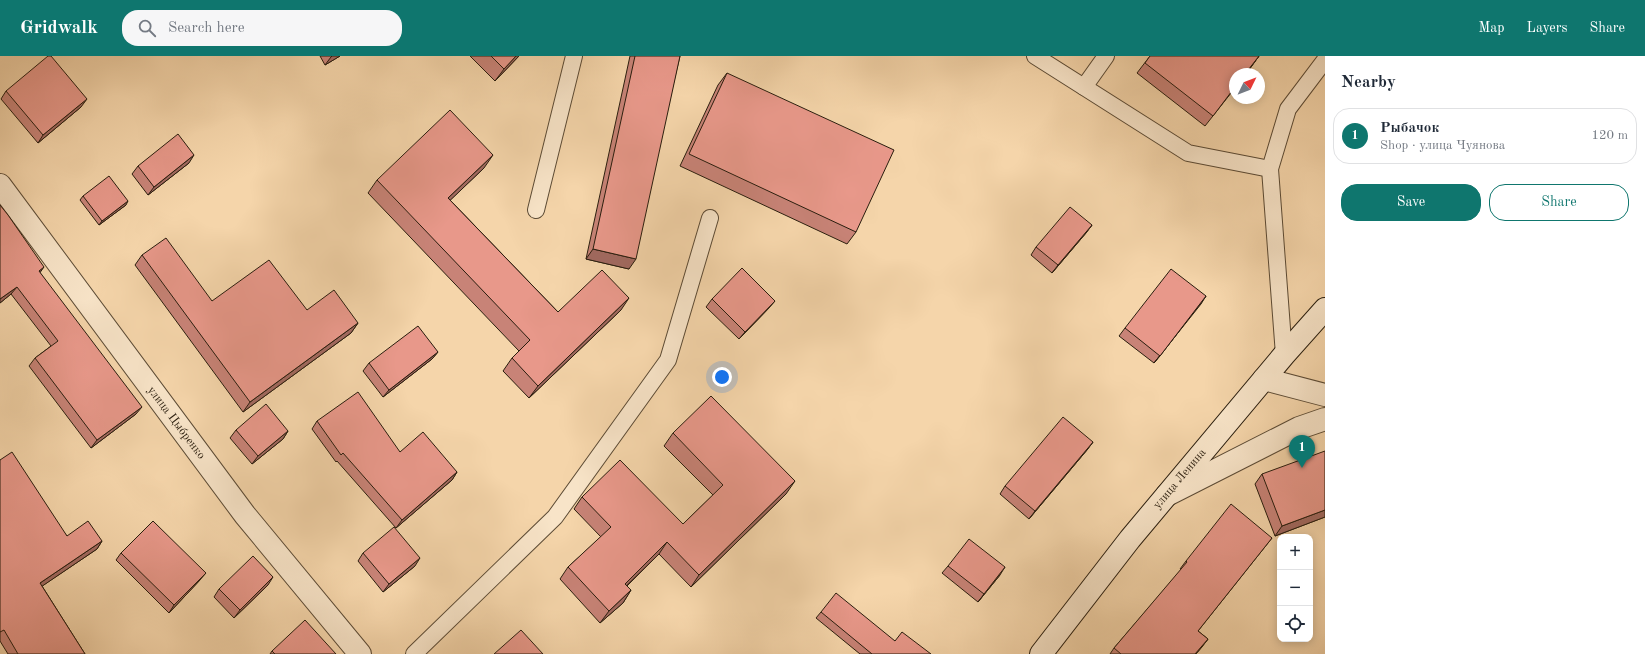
<!DOCTYPE html>
<html lang="en">
<head>
<meta charset="utf-8">
<style>
	:root { --surface:#fff; --page:#f6f6f7; --text:#1f2937; --muted:#747a83; --line:#e0e1e3; --accent:#0f766e }
	body { margin:0; font-family:"Old Standard TT",serif; background:var(--page); color:var(--text) }
	.controls { position:absolute; right:12px; bottom:12px; display:grid; overflow:hidden; border-radius:8px; box-shadow:0 2px 10px #0003 }
	.controls button { width:36px; height:36px; display:grid; place-items:center; padding:0; border:0; border-bottom:1px solid var(--line); background:var(--surface); color:var(--text); font:20px sans-serif }
	.compass { position:absolute; left:1229px; top:12px; width:36px; height:36px; border-radius:50%; background:var(--surface); box-shadow:0 2px 10px #0003; rotate:47deg }
	.you { position:absolute; left:722px; top:321px; width:14px; height:14px; margin:-10px; border:3px solid #fff; border-radius:50%; background:#1a73e8; box-shadow:0 0 0 6px #1a73e833 }
	.badge { display:grid; place-items:center; width:26px; height:26px; border-radius:50%; background:var(--accent); color:#fff; font-size:13px; font-weight:700 }
	.pin { position:absolute; translate:-50% -33px; filter:drop-shadow(0 1px 2px #0008) }
	.pin::after { content:''; position:absolute; top:21px; width:14px; height:12px; background:inherit; clip-path:polygon(0 0,100% 0,50% 100%) }
	.list { margin:0; padding:0; list-style:none }
	h2 { display:flex; justify-content:space-between; align-items:center; height:52px; margin:0; padding:0 16px; font-size:17px }
	h2 small { font-size:13px; font-weight:400; color:var(--muted) }
	.list li { display:grid; grid-template-columns:26px 1fr auto; gap:12px; align-items:center; box-sizing:border-box; height:56px; margin:0 8px 8px; padding:0 8px; border:1px solid var(--line); border-radius:16px }
	.list b { display:block; font-size:15px; white-space:nowrap }
	.list p { margin:0; font-size:13px; white-space:nowrap; color:var(--muted) }
	.list em { font-size:13px; font-style:normal; color:var(--muted) }
	.actions { display:flex; gap:8px; padding:12px 16px }
	.actions a { flex:1; padding:9px 0; border:1px solid var(--accent); border-radius:16px; text-align:center; font-size:14px; color:var(--accent) }
	.actions .main { background:var(--accent); color:#fff }
	.icon { flex:none; width:22px; height:22px; fill:none; stroke:currentColor; stroke-width:2; stroke-linecap:round; stroke-linejoin:round }
	.map { position:relative; flex:none; width:1325px; height:598px; overflow:hidden }
	header { display:flex; align-items:center; gap:24px; box-sizing:border-box; height:56px; padding:0 20px; background:var(--accent); color:#fff }
	header strong { font-size:19px }
	nav { display:flex; gap:22px; margin-inline-start:auto; font-size:14px }
	.search { width:280px; height:36px; background:var(--page); display:flex; align-items:center; gap:10px; box-sizing:border-box; padding:0 14px; border-radius:16px; color:var(--muted); font-size:15px }
	main { display:flex }
	aside { flex:1; background:var(--surface) }
	.map>svg:first-child { display:block }
</style>
</head>
<body>
<header>
<strong>Gridwalk</strong>
<div class="search"><svg class="icon" aria-label="search" viewBox="0 0 24 24"><circle cx="10" cy="10" r="6"/><path d="M15 15l6 6"/></svg>Search here</div>
<nav><a>Map</a><a>Layers</a><a>Share</a></nav>
</header>
<main>
<div class="map">
<svg width="1325" height="598" viewBox="0 0 1325 598">
	<rect width="100%" height="100%" fill="#f5d5aa"/>
	<filter id="stains"><feTurbulence type="fractalNoise" baseFrequency=".005" numOctaves="4"/><feColorMatrix values="0 0 0 0 .2 0 0 0 0 .09 0 0 0 0 .02 0 0 0 .5 -.17"/></filter>
	<radialGradient id="worn" r=".72"><stop offset=".6" stop-color="#630" stop-opacity="0"/><stop offset="1" stop-color="#630" stop-opacity=".3"/></radialGradient>
	<g fill="none" stroke-linecap="round" stroke-linejoin="round">
		<g stroke="#5c4b35" stroke-width="18">
			<g id="lane">
				<path d="M 1035,0 L 1188,97 L 1270,113"/>
				<path d="M 1084,31 L 1106,0"/>
				<path d="M 536,154 L 574,0"/>
				<path d="M 1284,299 L 1270,113 L 1288,53 L 1325,4"/>
				<path d="M 414,598 L 555,461 L 668,304 L 710,162"/>
			</g>
		</g>
		<g stroke="#5c4b35" stroke-width="24">
			<g id="street">
				<path d="M 0,129 L 245,459 L 360,598"/>
				<path d="M 1264,323 L 1325,339"/>
				<path d="M 1167,439 L 1299,372 L 1325,363"/>
			</g>
		</g>
		<g stroke="#291d0e" stroke-width="24">
			<path id="secondary" d="M 1041,598 L 1130,483 L 1284,299 L 1325,253"/>
		</g>
		<use href="#lane" stroke="#f8e4c8" stroke-width="16"/>
		<use href="#street" stroke="#f8e4c8" stroke-width="22"/>
		<use href="#secondary" stroke="#f8e4c8" stroke-width="22"/>
	</g>
	<g fill="#c88377" stroke="#291d0e">
		<path d="M 320,0 L 340,0 L 325,9 Z"/>
		<path d="M 470,0 L 519,0 L 495,25 Z"/>
		<path d="M 630,0 L 680,0 L 629,213 L 586,203 Z"/>
		<path d="M 1150,0 L 1259,0 L 1246,18 L 1235,18 L 1235,32 L 1205,70 L 1137,17 Z"/>
		<path d="M 727,17 L 856,176 L 847,188 L 680,110 L 718,29 Z"/>
		<path d="M 6,35 L 81,51 L 38,87 L 1,43 Z"/>
		<path d="M 189,107 L 148,139 L 132,118 L 138,110 Z"/>
		<path d="M 484,112 L 450,144 L 558,256 L 621,254 L 529,342 L 503,315 L 512,302 L 519,295 L 368,137 L 377,124 Z"/>
		<path d="M 83,140 L 126,149 L 99,169 L 80,144 Z"/>
		<path d="M 0,149 L 40,217 L 136,358 L 91,392 L 29,310 L 35,302 L 51,290 L 11,238 L 0,247 Z"/>
		<path d="M 1092,169 L 1086,177 L 1052,217 L 1031,199 L 1036,191 Z"/>
		<path d="M 142,199 L 212,245 L 307,254 L 358,267 L 351,277 L 243,356 L 135,209 Z"/>
		<path d="M 1206,240 L 1154,307 L 1119,280 L 1125,272 Z"/>
		<path d="M 712,243 L 769,252 L 739,283 L 706,251 Z"/>
		<path d="M 438,296 L 432,303 L 383,341 L 363,315 L 369,307 Z"/>
		<path d="M 317,365 L 400,396 L 457,416 L 452,424 L 396,472 L 337,405 L 336,406 L 312,373 Z"/>
		<path d="M 236,374 L 288,375 L 283,383 L 252,408 L 230,382 Z"/>
		<path d="M 673,377 L 786,438 L 691,531 L 659,498 L 627,530 L 631,534 L 623,547 L 600,567 L 560,523 L 568,511 L 601,481 L 574,453 L 582,441 L 683,468 L 713,439 L 664,390 Z"/>
		<path d="M 1093,386 L 1087,394 L 1029,463 L 1000,438 L 1005,430 Z"/>
		<path d="M 0,404 L 67,480 L 102,485 L 97,493 L 42,530 L 85,598 L 8,598 L 0,585 Z"/>
		<path d="M 1262,418 L 1325,461 L 1275,480 L 1255,428 Z"/>
		<path d="M 1272,482 L 1198,575 L 1208,583 L 1196,598 L 1110,598 L 1114,592 L 1181,514 L 1180,513 L 1186,505 Z"/>
		<path d="M 121,497 L 200,524 L 169,557 L 116,504 Z"/>
		<path d="M 363,497 L 415,510 L 383,536 L 358,505 Z"/>
		<path d="M 948,510 L 1000,519 L 978,546 L 942,517 Z"/>
		<path d="M 268,529 L 234,562 L 214,541 L 219,533 Z"/>
		<path d="M 821,556 L 895,585 L 931,598 L 860,598 L 816,562 Z"/>
		<path d="M 272,595 L 336,598 L 270,598 Z"/>
	</g>
	<g fill="#a26a61" stroke="#291d0e">
		<path d="M 332,0 L 340,0 L 325,9 L 331,1 Z"/>
		<path d="M 516,0 L 519,0 L 495,25 L 504,13 Z"/>
		<path d="M 1259,0 L 1246,18 L 1245,18 Z"/>
		<path d="M 87,43 L 81,51 L 38,87 L 43,79 Z"/>
		<path d="M 194,99 L 189,107 L 148,139 L 154,131 Z"/>
		<path d="M 493,99 L 484,112 L 439,155 L 448,142 Z"/>
		<path d="M 128,145 L 126,149 L 99,169 L 102,165 Z"/>
		<path d="M 1092,169 L 1086,177 L 1052,217 L 1058,209 Z"/>
		<path d="M 593,193 L 636,203 L 629,213 L 586,203 Z"/>
		<path d="M 44,211 L 39,218 L 39,215 Z"/>
		<path d="M 17,231 L 11,238 L 0,247 L 0,243 Z"/>
		<path d="M 1206,240 L 1201,248 L 1154,307 L 1160,300 Z"/>
		<path d="M 629,242 L 621,254 L 529,342 L 538,330 Z"/>
		<path d="M 775,245 L 769,252 L 739,283 L 745,276 Z"/>
		<path d="M 358,267 L 351,277 L 243,356 L 250,346 Z"/>
		<path d="M 438,296 L 432,303 L 383,341 L 389,334 Z"/>
		<path d="M 142,351 L 136,358 L 91,392 L 97,384 Z"/>
		<path d="M 288,375 L 283,383 L 252,408 L 258,400 Z"/>
		<path d="M 1093,386 L 1087,394 L 1029,463 L 1035,455 Z"/>
		<path d="M 457,416 L 452,424 L 396,472 L 402,464 Z"/>
		<path d="M 795,425 L 786,438 L 691,531 L 699,519 Z"/>
		<path d="M 1325,454 L 1325,461 L 1275,480 L 1282,470 Z"/>
		<path d="M 102,485 L 97,493 L 35,535 L 40,527 Z"/>
		<path d="M 667,486 L 659,498 L 616,540 L 625,528 Z"/>
		<path d="M 420,502 L 415,510 L 383,536 L 389,528 Z"/>
		<path d="M 1005,511 L 1000,519 L 978,546 L 984,538 Z"/>
		<path d="M 206,517 L 200,524 L 169,557 L 174,549 Z"/>
		<path d="M 273,521 L 268,529 L 234,562 L 240,554 Z"/>
		<path d="M 631,534 L 623,547 L 600,567 L 609,555 Z"/>
		<path d="M 1208,583 L 1202,591 L 1196,598 L 1195,598 Z"/>
	</g>
	<g fill="#e8988a" stroke="#291d0e">
		<path d="M 48,0 L 51,0 L 87,43 L 43,79 L 6,35 Z"/>
		<path d="M 491,0 L 516,0 L 504,13 Z"/>
		<path d="M 635,0 L 680,0 L 636,203 L 593,193 Z"/>
		<path d="M 1150,0 L 1259,0 L 1245,18 L 1235,18 L 1235,31 L 1213,60 L 1145,7 Z"/>
		<path d="M 727,17 L 894,94 L 856,176 L 689,98 Z"/>
		<path d="M 450,54 L 493,99 L 448,142 L 558,256 L 602,214 L 629,242 L 538,330 L 512,302 L 530,284 L 377,124 Z"/>
		<path d="M 178,78 L 194,99 L 154,131 L 138,110 Z"/>
		<path d="M 109,120 L 128,145 L 102,165 L 83,140 Z"/>
		<path d="M 0,149 L 8,159 L 44,211 L 39,215 L 142,351 L 97,384 L 35,302 L 58,285 L 17,231 L 0,243 Z"/>
		<path d="M 1070,151 L 1092,169 L 1058,209 L 1036,191 Z"/>
		<path d="M 166,182 L 212,245 L 269,204 L 307,254 L 334,234 L 358,267 L 250,346 L 142,199 Z"/>
		<path d="M 742,212 L 775,245 L 745,276 L 712,243 Z"/>
		<path d="M 1171,213 L 1206,240 L 1160,300 L 1125,272 Z"/>
		<path d="M 418,270 L 438,296 L 389,334 L 369,307 Z"/>
		<path d="M 358,336 L 400,396 L 423,376 L 457,416 L 402,464 L 343,397 L 341,399 L 317,365 Z"/>
		<path d="M 711,340 L 795,425 L 699,519 L 667,486 L 625,528 L 631,534 L 609,555 L 568,511 L 611,471 L 582,441 L 620,404 L 683,468 L 723,429 L 673,377 Z"/>
		<path d="M 266,348 L 288,375 L 258,400 L 236,374 Z"/>
		<path d="M 1063,361 L 1093,386 L 1035,455 L 1005,430 Z"/>
		<path d="M 1325,395 L 1325,454 L 1282,470 L 1262,418 Z"/>
		<path d="M 12,396 L 67,480 L 88,465 L 102,485 L 40,527 L 85,598 L 18,598 L 4,574 L 0,576 L 0,404 Z"/>
		<path d="M 1231,448 L 1272,482 L 1198,575 L 1208,583 L 1195,598 L 1121,598 L 1114,592 L 1187,506 L 1186,505 Z"/>
		<path d="M 153,465 L 206,517 L 174,549 L 121,497 Z"/>
		<path d="M 394,471 L 420,502 L 389,528 L 363,497 Z"/>
		<path d="M 969,483 L 1005,511 L 984,538 L 948,510 Z"/>
		<path d="M 253,500 L 273,521 L 240,554 L 219,533 Z"/>
		<path d="M 836,537 L 895,585 L 902,576 L 931,598 L 872,598 L 821,556 Z"/>
		<path d="M 305,564 L 336,598 L 275,598 L 272,595 Z"/>
		<path d="M 521,574 L 543,598 L 494,598 Z"/>
	</g>
	<g text-anchor="middle" dominant-baseline="central" stroke-width="3.5" stroke-linejoin="round" paint-order="stroke">
		<g font-size="12" fill="#291d0e" stroke="#f8e4c8">
			<text transform="translate(176 367) rotate(53)">улица Цыбренко</text>
			<text transform="translate(1180 423) rotate(-50)">улица Ленина</text>
		</g>
	</g>
	<rect width="100%" height="100%" filter="url(#stains)"/>
	<rect width="100%" height="100%" fill="url(#worn)"/>
</svg>
<div class="controls">
<button>+</button>
<button>−</button>
<button><svg class="icon" aria-label="locate" viewBox="0 0 24 24"><circle cx="12" cy="12" r="6"/><path d="M12 2v4M12 18v4M2 12h4M18 12h4"/></svg></button>
</div>
<svg class="compass" viewBox="-18 -18 36 36"><path d="M0-13l5 13h-10z" fill="#e53935"/><path d="M0 13l5-13h-10z" fill="#747a83"/></svg>
<div class="you"></div>
<div class="pin badge" style="left:1302px;top:412px">1</div>
</div>
<aside>
<h2>Nearby<small></small></h2>
<ul class="list">
<li><span class="badge">1</span><div><b>Рыбачок</b><p>Shop · улица Чуянова</p></div><em>120 m</em></li>
</ul>
<div class="actions"><a class="main">Save</a><a>Share</a></div>
</aside>
</main>
</body>
</html>
